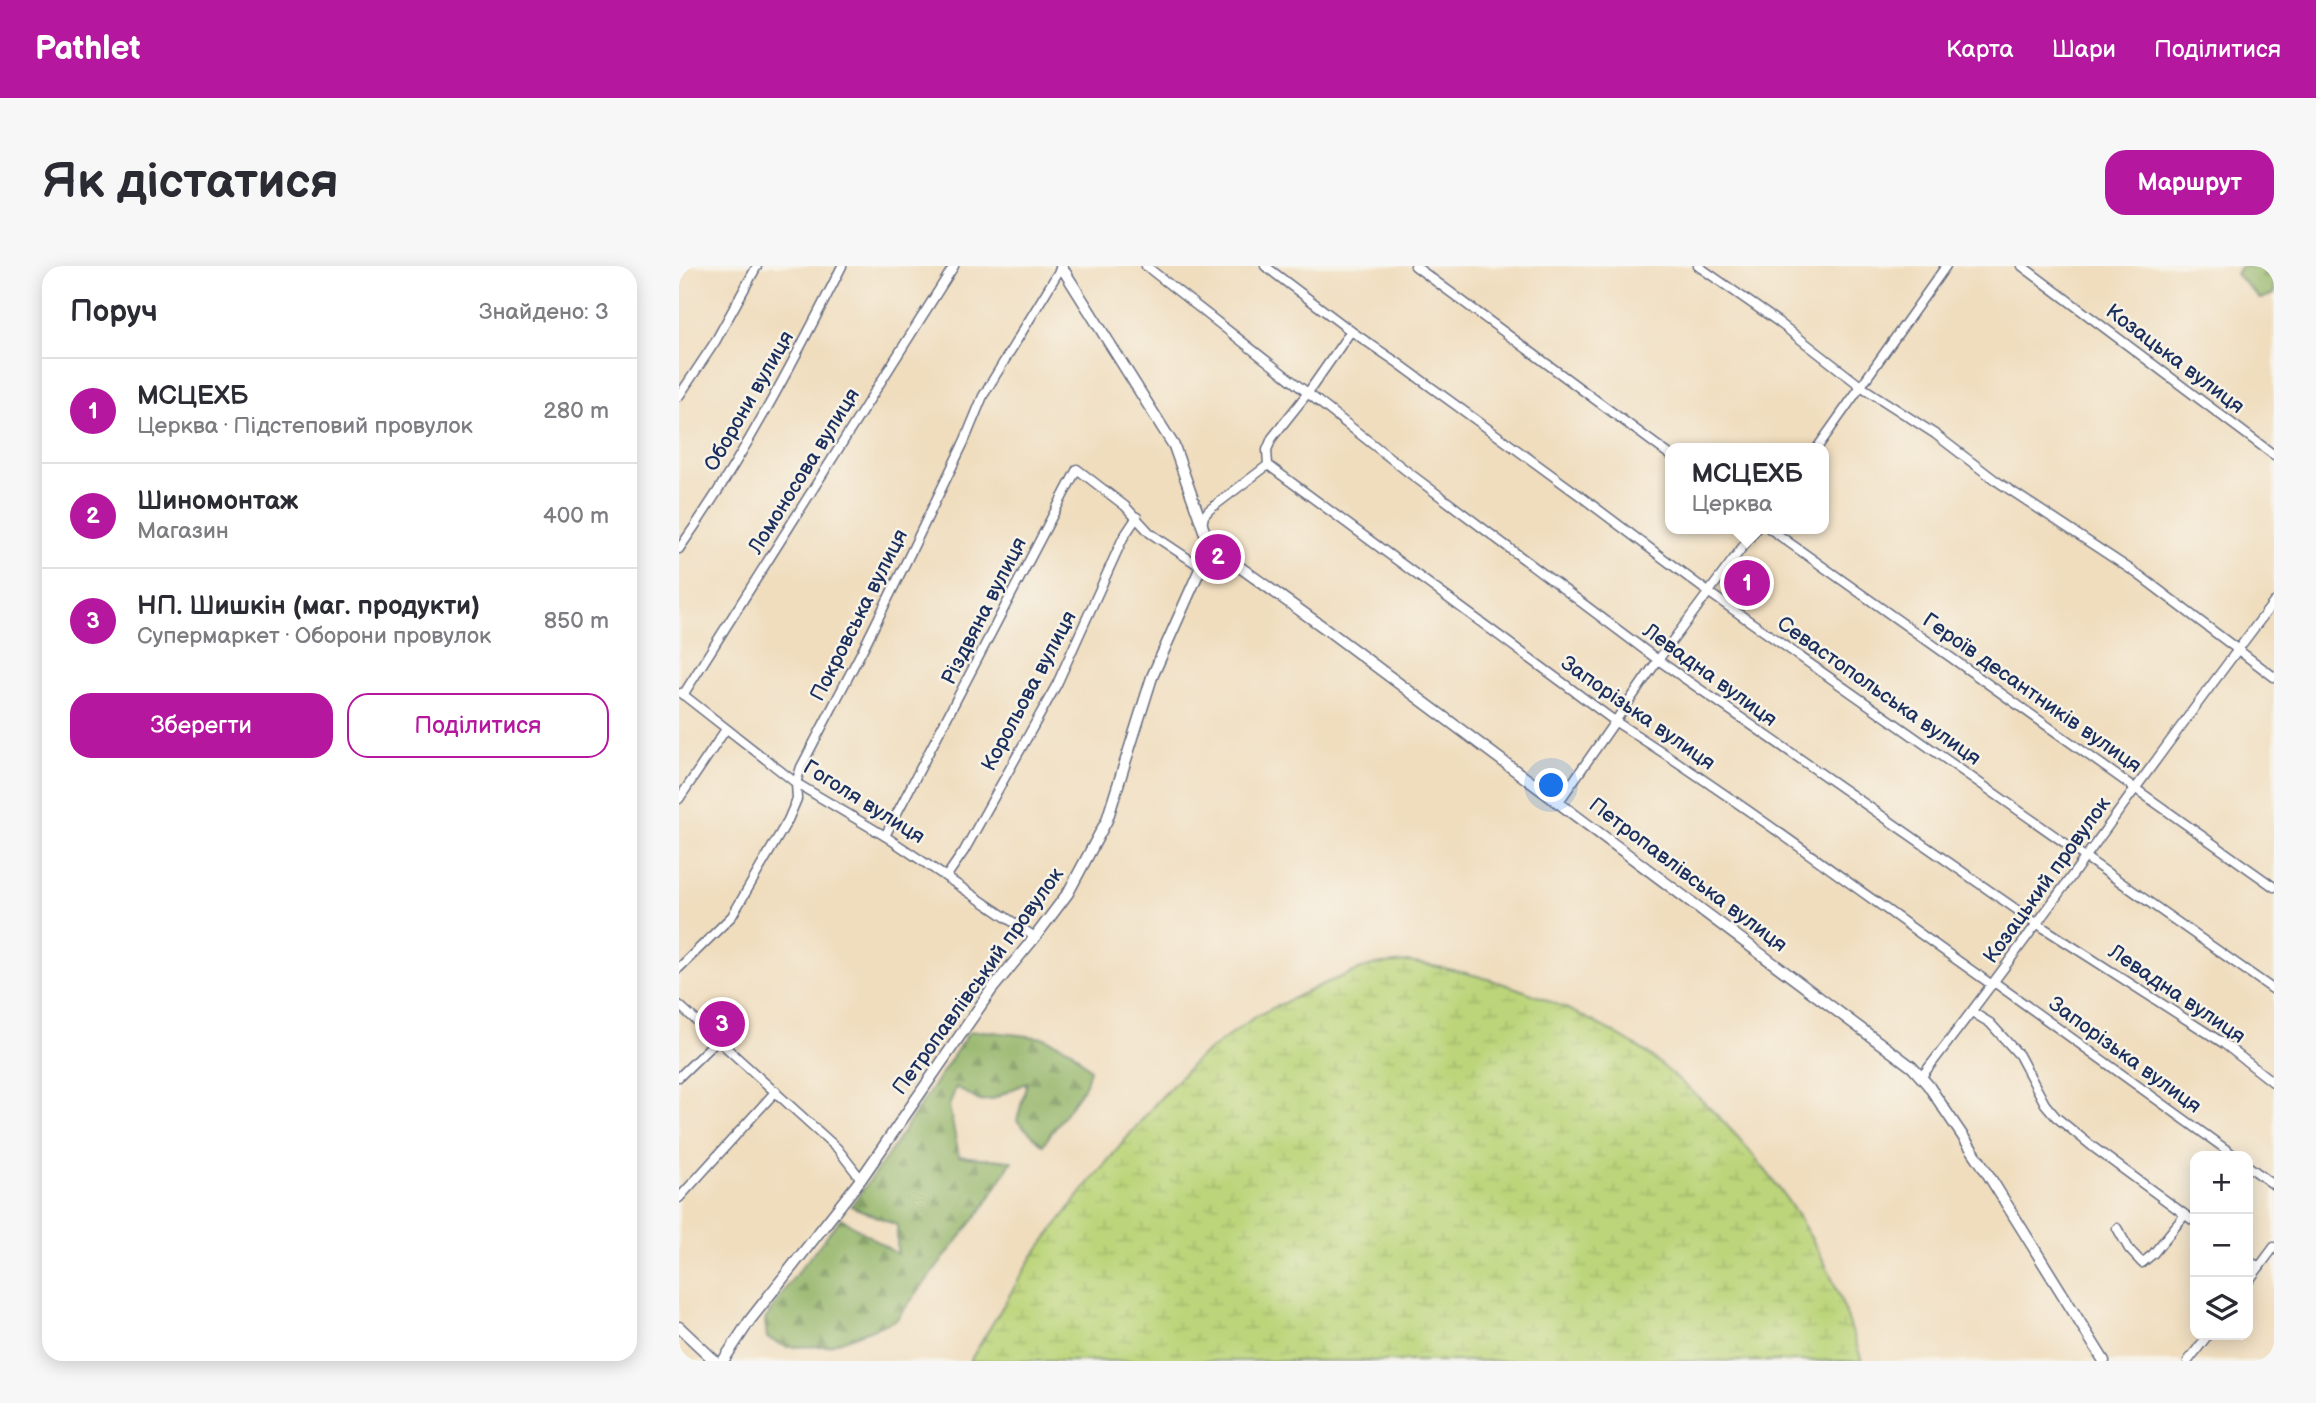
<!DOCTYPE html>
<html lang="uk">
<head>
<meta charset="utf-8">
<style>
	:root { --surface:#fff; --page:#f7f7f7; --text:#2b2b33; --muted:#7c7c81; --line:#e1e1e2; --accent:#b5179e }
	body { margin:0; font-family:"Balsamiq Sans",sans-serif; background:var(--page); color:var(--text) }
	.controls { position:absolute; right:21px; bottom:21px; display:grid; overflow:hidden; border-radius:14px; box-shadow:0 4px 18px #0003 }
	.controls button { width:63px; height:63px; display:grid; place-items:center; padding:0; border:0; border-bottom:2px solid var(--line); background:var(--surface); color:var(--text); font:35px sans-serif }
	.you { position:absolute; left:873px; top:520px; width:24px; height:24px; margin:-18px; border:5px solid #fff; border-radius:50%; background:#1a73e8; box-shadow:0 0 0 10px #1a73e833 }
	.badge { display:grid; place-items:center; width:46px; height:46px; border-radius:50%; background:var(--accent); color:#fff; font-size:23px; font-weight:700 }
	.pin { position:absolute; translate:-50% -50%; border:4px solid #fff; box-shadow:0 2px 7px #0006 }
	.popup { position:absolute; left:986px; top:177px; width:164px; height:91px; box-sizing:border-box; display:grid; place-content:center; border-radius:14px; background:var(--surface); filter:drop-shadow(0 2px 5px #0005); font-size:23px; white-space:nowrap; color:var(--muted) }
	.popup b { font-size:26px; color:var(--text) }
	.popup::after { content:''; position:absolute; left:50%; top:100%; margin-left:-14px; border:14px solid transparent; border-top-color:var(--surface) }
	.list { margin:0; padding:0; list-style:none }
	h2 { display:flex; justify-content:space-between; align-items:center; height:91px; margin:0; padding:0 28px; font-size:30px }
	h2 small { font-size:23px; font-weight:400; color:var(--muted) }
	.list li { display:grid; grid-template-columns:46px 1fr auto; gap:21px; align-items:center; box-sizing:border-box; height:105px; padding:0 28px; border-top:2px solid var(--line) }
	.list b { display:block; font-size:26px; white-space:nowrap }
	.list p { margin:0; font-size:23px; white-space:nowrap; color:var(--muted) }
	.list em { font-size:23px; font-style:normal; color:var(--muted) }
	.actions { display:flex; gap:14px; padding:21px 28px }
	.actions a { flex:1; padding:16px 0; border:2px solid var(--accent); border-radius:21px; text-align:center; font-size:24px; color:var(--accent) }
	.actions .main { background:var(--accent); color:#fff }
	.icon { flex:none; width:38px; height:38px; fill:none; stroke:currentColor; stroke-width:2; stroke-linecap:round; stroke-linejoin:round }
	.map { position:relative; flex:none; width:1595px; height:1095px; overflow:hidden; border-radius:21px }
	header { display:flex; align-items:center; gap:42px; box-sizing:border-box; height:98px; padding:0 35px; background:var(--accent); color:#fff }
	header strong { font-size:33px }
	nav { display:flex; gap:38px; margin-inline-start:auto; font-size:24px }
	.intro { display:flex; align-items:center; justify-content:space-between; box-sizing:border-box; height:168px; padding:0 42px }
	h1 { margin:0; font-size:49px }
	.button { padding:18px 32px; border-radius:21px; background:var(--accent); color:#fff; font-size:24px; font-weight:700 }
	main { display:flex; gap:42px; padding:0 42px }
	aside { flex:1; background:var(--surface); border-radius:21px; box-shadow:0 4px 18px #0003 }
	.map>svg:first-child { display:block }
</style>
</head>
<body>
<header>
<strong>Pathlet</strong>
<nav><a>Карта</a><a>Шари</a><a>Поділитися</a></nav>
</header>
<div class="intro"><h1>Як дістатися</h1><a class="button">Маршрут</a></div>
<main>
<aside>
<h2>Поруч<small>Знайдено: 3</small></h2>
<ul class="list">
<li><span class="badge">1</span><div><b>МСЦЕХБ</b><p>Церква · Підстеповий провулок</p></div><em>280 m</em></li>
<li><span class="badge">2</span><div><b>Шиномонтаж</b><p>Магазин</p></div><em>400 m</em></li>
<li><span class="badge">3</span><div><b>НП. Шишкін (маг. продукти)</b><p>Супермаркет · Оборони провулок</p></div><em>850 m</em></li>
</ul>
<div class="actions"><a class="main">Зберегти</a><a>Поділитися</a></div>
</aside>
<div class="map">
<svg width="1595" height="1095" viewBox="0 0 1595 1095">
	<defs>
		<pattern id="forest-firs" width="22" height="20" patternUnits="userSpaceOnUse" patternTransform="scale(1.75)"><rect width="22" height="20" fill="#95b66a"/><path d="M5 1l3.5 6h-7zM16 11l3.5 6h-7z" fill="#79945a"/></pattern>
		<pattern id="wetland-marsh" width="20" height="14" patternUnits="userSpaceOnUse" patternTransform="scale(1.75)"><rect width="20" height="14" fill="#bcd57a"/><path d="M1 5h8M5 5V1M11 12h8M15 12V8" fill="none" stroke="#a1b76c"/></pattern>
	</defs>
	<rect width="100%" height="100%" fill="#f7f3e8"/>
	<filter id="ink" filterUnits="userSpaceOnUse"><feTurbulence type="fractalNoise" baseFrequency=".0143" numOctaves="2"/><feDisplacementMap in="SourceGraphic" scale="14" xChannelSelector="R" yChannelSelector="G"/><feConvolveMatrix kernelMatrix="1 2 1 2 8 2 1 2 1" color-interpolation-filters="sRGB"/></filter>
	<filter id="wash" filterUnits="userSpaceOnUse"><feTurbulence type="fractalNoise" baseFrequency=".00686" numOctaves="4" result="noise"/><feDisplacementMap in="SourceGraphic" scale="28" xChannelSelector="R" yChannelSelector="G"/><feGaussianBlur stdDeviation="1.57" result="paint"/><feColorMatrix in="noise" values="0 0 0 0 0 0 0 0 0 0 0 0 0 0 0 0 0 1.4 0 .05"/><feComposite in="paint" operator="in"/></filter>
	<g filter="url(#wash)">
		<rect width="100%" height="100%" fill="#f0ddbe"/>
		<g fill="url(#forest-firs)" stroke="#587264" stroke-width="2">
			<path d="M 1562,0 L 1595,0 L 1595,28 L 1581,33 L 1557,8 Z"/>
			<path d="M 305,765 L 366,772 L 391,783 L 411,803 L 407,818 L 364,879 L 338,855 L 348,816 L 314,833 L 300,835 L 277,821 L 270,840 L 280,890 L 333,895 L 306,939 L 217,1054 L 149,1080 L 108,1081 L 88,1072 L 86,1054 L 112,1015 L 162,952 L 218,988 L 218,959 L 172,940 L 207,892 L 290,766 Z"/>
		</g>
		<path fill="url(#wetland-marsh)" stroke="#6c826c" stroke-width="2" d="M 729,696 C 810,707 888,737 957,780 C 968,786 977,795 987,803 C 1046,851 1097,910 1135,977 C 1156,1013 1170,1055 1183,1095 L 291,1095 L 354,990 L 406,922 L 476,838 L 518,793 L 577,750 L 642,719 L 693,699 Z"/>
	</g>
	<g filter="url(#ink)">
		<g fill="none" stroke-linecap="round" stroke-linejoin="round">
			<g stroke="#666c80" stroke-width="11">
				<g id="minor">
					<path d="M 467,0 L 729,206 L 979,394 L 1357,657 L 1544,777 L 1595,817"/>
					<path d="M 586,0 L 672,65 L 719,97 L 900,229 L 1029,326 L 1595,724"/>
					<path d="M 736,0 L 991,189"/>
					<path d="M 1019,0 L 1098,55 L 1183,121 L 1256,168 L 1316,214 L 1460,309 L 1595,411"/>
					<path d="M 1343,0 L 1595,189"/>
					<path d="M 0,130 L 36,76 L 78,0"/>
					<path d="M 1138,182 L 1267,0"/>
					<path d="M 589,199 L 937,456 C 1066,538 1188,631 1313,719"/>
					<path d="M 589,199 L 588,184 L 593,172 L 628,128 L 672,65"/>
					<path d="M 523,259 L 525,250 L 530,244 L 589,199"/>
					<path d="M 1091,263 L 1595,621"/>
					<path d="M 0,283 C 63,194 114,97 163,0"/>
					<path d="M 2,427 L 117,517 L 206,570 L 356,671"/>
					<path d="M 4,429 L 275,0"/>
					<path d="M 0,533 L 47,463"/>
					<path d="M 879,537 L 979,394 L 1077,263"/>
					<path d="M 206,570 L 398,203 L 446,240 L 471,267 L 522,301"/>
					<path d="M 267,611 L 285,585 L 378,418 L 444,272 L 458,251"/>
					<path d="M 0,702 L 53,650 L 109,554 L 118,533 L 117,517 L 122,501 L 185,381 L 231,288 L 285,176 L 304,130 L 383,0"/>
					<path d="M 1315,716 L 1556,890"/>
					<path d="M 0,739 L 158,882 L 182,913"/>
					<path d="M 1293,746 L 1311,757 L 1340,789 L 1366,838 L 1377,851 L 1414,881 L 1516,956"/>
					<path d="M 1243,810 C 1364,655 1475,492 1595,336"/>
					<path d="M 0,811 L 37,775"/>
					<path d="M 1569,900 L 1595,919"/>
					<path d="M 0,932 L 97,825"/>
					<path d="M 1438,962 L 1450,983 L 1463,997 L 1474,988 L 1505,950"/>
					<path d="M 1569,996 L 1581,1000"/>
					<path d="M 1569,1016 L 1595,981"/>
					<path d="M 1509,1095 L 1529,1069"/>
				</g>
			</g>
			<g stroke="#666c80" stroke-width="13">
				<g id="tertiary">
					<path d="M 382,0 L 495,180 L 523,259 L 528,273 L 537,284 L 647,363 L 1233,801 L 1249,819 L 1302,897 L 1425,1095"/>
					<path d="M 0,1061 L 36,1095"/>
					<path d="M 44,1095 L 71,1054 L 182,913 L 313,723 L 356,671 L 389,627 L 428,554 L 473,411 L 522,301 L 529,290 L 537,284"/>
				</g>
			</g>
			<use href="#minor" stroke="#fff" stroke-width="8"/>
			<use href="#tertiary" stroke="#fff" stroke-width="10"/>
		</g>
	</g>
	<g text-anchor="middle" dominant-baseline="central" stroke-width="5" stroke-linejoin="round" paint-order="stroke">
		<g font-size="21" fill="#1b2f5e" stroke="#f7f3e8">
			<text transform="translate(1496 93) rotate(37)">Козацька вулиця</text>
			<text transform="translate(70 135) rotate(-60)">Оборони вулиця</text>
			<text transform="translate(125 205) rotate(-58)">Ломоносова вулиця</text>
			<text transform="translate(305 345) rotate(-63)">Різдвяна вулиця</text>
			<text transform="translate(180 349) rotate(-63)">Покровська вулиця</text>
			<text transform="translate(1031 409) rotate(36)">Левадна вулиця</text>
			<text transform="translate(350 425) rotate(-62)">Корольова вулиця</text>
			<text transform="translate(1200 425) rotate(35)">Севастопольська вулиця</text>
			<text transform="translate(1353 427) rotate(35)">Героїв десантників вулиця</text>
			<text transform="translate(959 447) rotate(35)">Запорізька вулиця</text>
			<text transform="translate(185 536) rotate(32)">Гоголя вулиця</text>
			<text transform="translate(1009 609) rotate(37)">Петропавлівська вулиця</text>
			<text transform="translate(1368 614) rotate(-54)">Козацький провулок</text>
			<text transform="translate(299 715) rotate(-54)">Петропавлівський провулок</text>
			<text transform="translate(1498 728) rotate(34)">Левадна вулиця</text>
			<text transform="translate(1446 789) rotate(36)">Запорізька вулиця</text>
		</g>
	</g>
</svg>
<div class="controls">
<button>+</button>
<button>−</button>
<button><svg class="icon" aria-label="layers" viewBox="0 0 24 24"><path d="M12 4l9 5-9 5-9-5zM3 14l9 5 9-5"/></svg></button>
</div>
<div class="you"></div>
<div class="pin badge" style="left:1068px;top:317px">1</div>
<div class="popup"><b>МСЦЕХБ</b>Церква</div>
<div class="pin badge" style="left:539px;top:291px">2</div>
<div class="pin badge" style="left:43px;top:758px">3</div>
</div>
</main>
</body>
</html>
